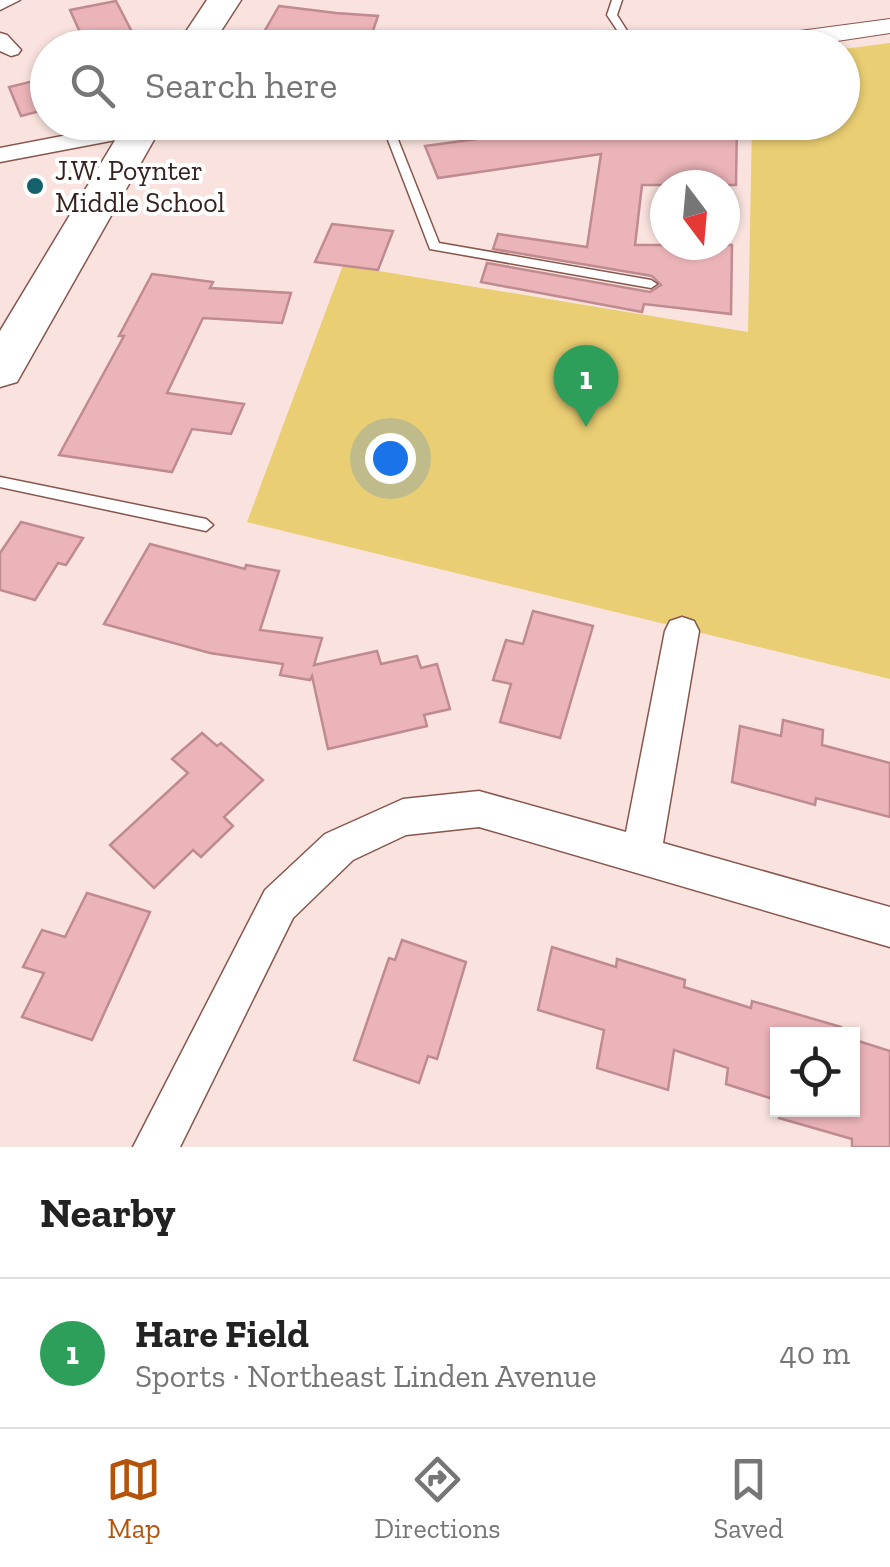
<!DOCTYPE html>
<html lang="en">
<head>
<meta charset="utf-8">
<style>
	:root { --surface:#fff; --page:#f2f2f2; --text:#222; --muted:#767676; --line:#e0e0e0; --accent:#b45309 }
	body { margin:0; font-family:"Zilla Slab",serif; background:var(--page); color:var(--text) }
	.controls { position:absolute; right:30px; bottom:30px; display:grid; overflow:hidden; border-radius:0px; box-shadow:0 2px 8px #0004 }
	.controls button { width:90px; height:90px; display:grid; place-items:center; padding:0; border:0; border-bottom:2px solid var(--line); background:var(--surface); color:var(--text); font:50px sans-serif }
	.compass { position:absolute; left:650px; top:170px; width:90px; height:90px; border-radius:50%; background:var(--surface); box-shadow:0 2px 8px #0004; rotate:164deg }
	.you { position:absolute; left:390px; top:458px; width:35px; height:35px; margin:-25px; border:8px solid #fff; border-radius:50%; background:#1a73e8; box-shadow:0 0 0 15px #1a73e833 }
	.badge { display:grid; place-items:center; width:65px; height:65px; border-radius:50%; background:var(--accent); color:#fff; font-size:32px; font-weight:700 }
	.pin { position:absolute; translate:-50% -82px; filter:drop-shadow(0 2px 5px #0008) }
	.pin::after { content:''; position:absolute; top:52px; width:35px; height:30px; background:inherit; clip-path:polygon(0 0,100% 0,50% 100%) }
	.list { margin:0; padding:0; list-style:none }
	h2 { display:flex; justify-content:space-between; align-items:center; height:130px; margin:0; padding:0 40px; font-size:42px }
	h2 small { font-size:32px; font-weight:400; color:var(--muted) }
	.list li { display:grid; grid-template-columns:65px 1fr auto; gap:30px; align-items:center; box-sizing:border-box; height:150px; padding:0 40px; border-top:2px solid var(--line) }
	.list b { display:block; font-size:38px; white-space:nowrap }
	.list p { margin:0; font-size:32px; white-space:nowrap; color:var(--muted) }
	.list em { font-size:32px; font-style:normal; color:var(--muted) }
	.icon { flex:none; width:55px; height:55px; fill:none; stroke:currentColor; stroke-width:2; stroke-linecap:round; stroke-linejoin:round }
	.map { position:relative; flex:none; width:890px; height:1147px; overflow:hidden }
	.search { position:absolute; background:var(--surface); box-shadow:0 2px 8px #0004; left:30px; right:30px; top:30px; height:110px; display:flex; align-items:center; gap:25px; box-sizing:border-box; padding:0 35px; border-radius:55px; color:var(--muted); font-size:38px }
	.sheet { height:280px; background:var(--surface) }
	nav { display:flex; justify-content:space-around; align-items:center; box-sizing:border-box; height:140px; border-top:2px solid var(--line); background:var(--surface); font-size:28px; color:var(--muted) }
	nav a { display:grid; justify-items:center; gap:5px }
	nav .on { color:var(--accent) }
	.map>svg:first-child { display:block }
</style>
</head>
<body>
<div class="map">
<svg width="890" height="1147" viewBox="0 0 890 1147">
	<rect width="100%" height="100%" fill="#fae3de"/>
	<path fill="#eace73" d="M 890,43 L 890,679 L 247,522 L 343,265 L 748,332 L 752,123 L 842,122 L 843,49 Z"/>
	<g fill="#ebb4b9" stroke="#bf8a90" stroke-width="2.5">
		<path d="M 116,1 L 132,32 L 122,48 L 87,48 L 70,10 Z"/>
		<path d="M 279,6 L 336,13 L 378,16 L 367,48 L 270,48 L 273,40 L 260,39 Z"/>
		<path d="M 38,80 L 48,109 L 21,116 L 9,87 Z"/>
		<path d="M 500,122 L 737,122 L 736,185 L 642,185 L 635,245 L 732,245 L 731,314 L 644,304 L 642,312 L 481,282 L 487,263 L 650,292 L 661,285 L 652,276 L 493,249 L 498,234 L 587,247 L 601,154 L 438,178 L 425,146 L 506,135 Z"/>
		<path d="M 332,224 L 393,231 L 378,270 L 315,262 Z"/>
		<path d="M 152,274 L 213,282 L 210,288 L 291,293 L 282,323 L 203,318 L 167,393 L 244,404 L 231,434 L 192,429 L 172,472 L 59,455 L 124,336 L 119,336 Z"/>
		<path d="M 21,522 L 83,538 L 66,565 L 58,563 L 35,600 L 0,590 L 0,553 Z"/>
		<path d="M 150,544 L 245,569 L 246,565 L 279,571 L 260,630 L 322,638 L 314,665 L 377,651 L 381,664 L 417,656 L 421,668 L 437,664 L 450,709 L 424,715 L 427,726 L 328,749 L 312,676 L 310,680 L 280,675 L 283,664 L 210,653 L 104,624 Z"/>
		<path d="M 533,611 L 593,626 L 560,738 L 500,722 L 511,684 L 493,680 L 506,640 L 523,644 Z"/>
		<path d="M 783,720 L 823,730 L 822,745 L 890,763 L 890,817 L 816,798 L 815,805 L 732,782 L 740,726 L 781,736 Z"/>
		<path d="M 202,733 L 217,746 L 221,743 L 263,780 L 224,817 L 233,826 L 201,857 L 193,850 L 154,888 L 110,845 L 188,773 L 172,759 Z"/>
		<path d="M 87,893 L 150,912 L 92,1040 L 22,1017 L 44,973 L 23,967 L 42,930 L 65,937 Z"/>
		<path d="M 402,940 L 466,962 L 437,1059 L 428,1056 L 419,1083 L 354,1060 L 389,958 L 395,960 Z"/>
		<path d="M 552,947 L 616,967 L 617,959 L 685,980 L 684,987 L 751,1008 L 752,1001 L 841,1027 L 840,1034 L 778,1034 L 778,1082 L 775,1081 L 773,1099 L 726,1084 L 728,1068 L 674,1050 L 668,1090 L 597,1068 L 604,1030 L 538,1010 Z"/>
		<path d="M 852,1039 L 890,1051 L 890,1147 L 852,1147 L 852,1139 L 779,1118 L 780,1110 L 852,1110 Z"/>
	</g>
	<g fill="none" stroke-linecap="round" stroke-linejoin="round">
		<g stroke="#86574d" stroke-width="3">
			<g id="service">
				<path d="M 612,0 L 622,0 L 617,15 L 638,48 L 629,48 L 607,15 Z"/>
				<path d="M 381,122 L 391,122 L 439,243 L 651,280 L 657,284 L 651,288 L 430,249 Z"/>
				<path d="M 0,477 L 206,519 L 213,525 L 206,531 L 0,487 Z"/>
			</g>
		</g>
		<g stroke="#86574d" stroke-width="3">
			<g id="minor">
				<path d="M 0,0 L 20,0 L 0,10 Z"/>
				<path d="M 0,33 L 7,35 L 21,50 L 18,54 L 11,56 L 0,51 Z"/>
				<path d="M 135,122 L 150,123 L 153,128 L 142,135 L 0,162 L 0,148 Z"/>
				<path d="M 682,617 L 694,621 L 699,631 L 663,843 L 890,907 L 890,947 L 479,827 L 406,835 L 353,860 L 293,918 L 180,1147 L 133,1147 L 265,890 L 325,834 L 403,799 L 479,791 L 626,832 L 665,631 L 670,621 Z"/>
			</g>
		</g>
		<g stroke="#86574d" stroke-width="2">
			<g id="tertiary">
				<path d="M 890,19 L 890,33 L 791,48 L 721,48 L 733,40 Z"/>
				<path d="M 132,122 L 193,122 L 190,128 L 142,136 L 132,134 L 128,128 Z"/>
			</g>
		</g>
		<g stroke="#86574d" stroke-width="3">
			<g id="trunk">
				<path d="M 207,0 L 241,0 L 210,48 L 175,48 Z"/>
				<path d="M 126,122 L 164,122 L 17,382 L 0,387 L 0,331 Z"/>
			</g>
		</g>
		<use href="#service" fill="#fff" fill-rule="evenodd"/>
		<use href="#minor" fill="#fff" fill-rule="evenodd"/>
		<use href="#tertiary" fill="#fff" fill-rule="evenodd"/>
		<use href="#trunk" fill="#fff" fill-rule="evenodd"/>
	</g>
	<circle fill="#15606d" stroke="#fff" stroke-width="4" cx="35" cy="186" r="10"/>
	<g text-anchor="middle" dominant-baseline="central" stroke-width="8" stroke-linejoin="round" paint-order="stroke">
		<g font-size="28" fill="#35211d" stroke="#fff" text-anchor="start">
			<text x="55" y="170">J.W. Poynter<tspan x="55" dy="32">Middle School</tspan></text>
		</g>
	</g>
</svg>
<div class="controls">
<button><svg class="icon" aria-label="locate" viewBox="0 0 24 24"><circle cx="12" cy="12" r="6"/><path d="M12 2v4M12 18v4M2 12h4M18 12h4"/></svg></button>
</div>
<svg class="compass" viewBox="-18 -18 36 36"><path d="M0-13l5 13h-10z" fill="#e53935"/><path d="M0 13l5-13h-10z" fill="#767676"/></svg>
<div class="you"></div>
<div class="pin badge" style="left:586px;top:427px;background:#2e9e5b">1</div>
<div class="search"><svg class="icon" aria-label="search" viewBox="0 0 24 24"><circle cx="10" cy="10" r="6"/><path d="M15 15l6 6"/></svg>Search here</div>
</div>
<section class="sheet">
<h2>Nearby<small></small></h2>
<ul class="list">
<li><span class="badge" style="background:#2e9e5b">1</span><div><b>Hare Field</b><p>Sports · Northeast Linden Avenue</p></div><em>40 m</em></li>
</ul>
</section>
<nav>
<a class="on"><svg class="icon" aria-label="map" viewBox="0 0 24 24"><path d="M3 6l6-2 6 2 6-2v14l-6 2-6-2-6 2zM9 4v14M15 6v14"/></svg>Map</a>
<a><svg class="icon" aria-label="directions" viewBox="0 0 24 24"><path d="M12 3l9 9-9 9-9-9zM9 14v-3h6M13 9l2 2-2 2"/></svg>Directions</a>
<a><svg class="icon" aria-label="saved" viewBox="0 0 24 24"><path d="M7 4h10v16l-5-4-5 4z"/></svg>Saved</a>
</nav>
</body>
</html>
